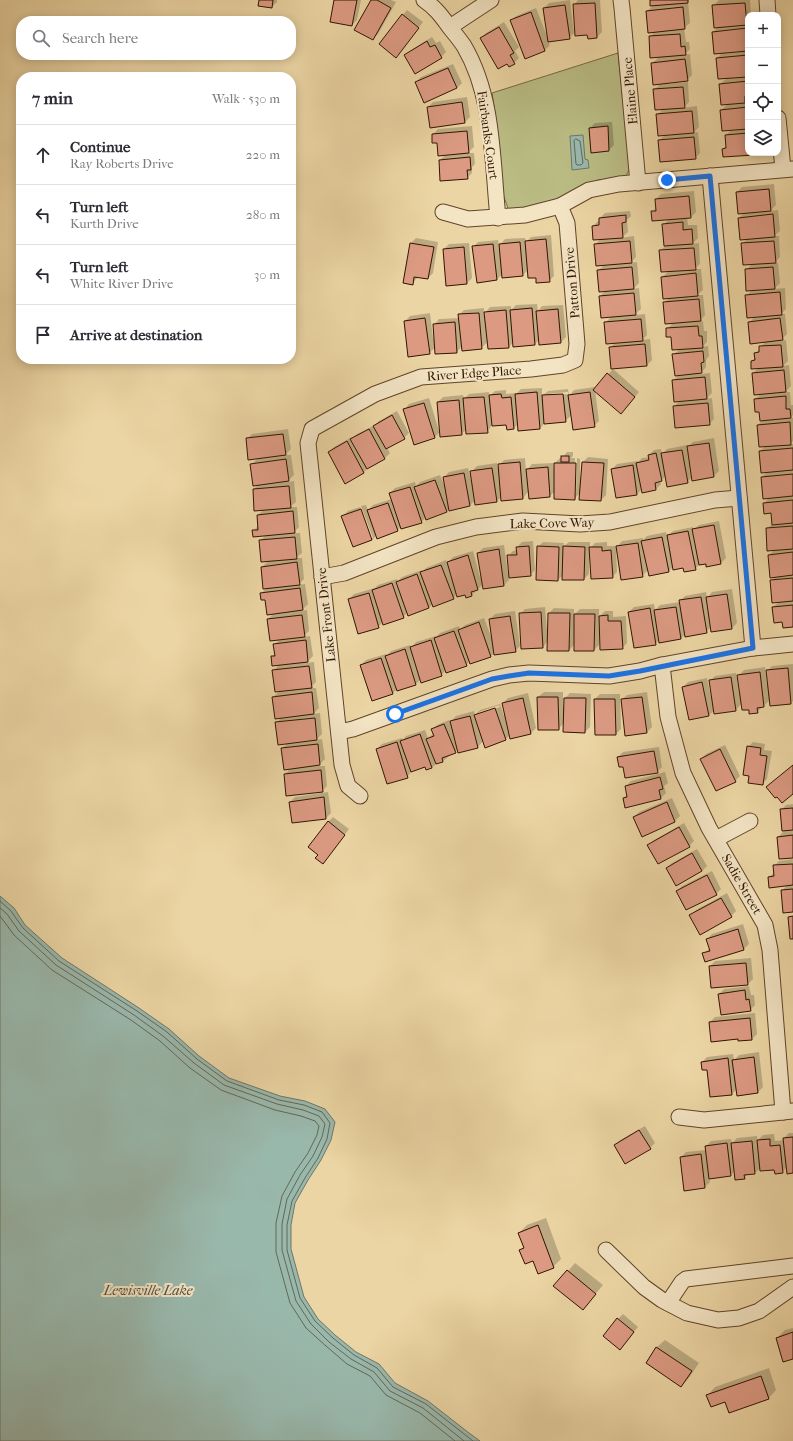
<!DOCTYPE html>
<html lang="en">
<head>
<meta charset="utf-8">
<style>
	:root { --surface:#fff; --page:#f2f2f3; --text:#2b2b33; --muted:#7c7c81; --line:#e1e1e2 }
	body { margin:0; font-family:"IM FELL French Canon",serif; background:var(--page); color:var(--text) }
	.controls { position:absolute; right:12px; top:12px; display:grid; overflow:hidden; border-radius:8px; box-shadow:0 2px 10px #0003 }
	.controls button { width:36px; height:36px; display:grid; place-items:center; padding:0; border:0; border-bottom:1px solid var(--line); background:var(--surface); color:var(--text); font:20px sans-serif }
	.stop { position:absolute; width:12px; height:12px; margin:-9px; border:3px solid #1a73e8; border-radius:50%; background:#fff }
	.stop.end { background:#1a73e8; border-color:#fff; box-shadow:0 1px 4px #0008 }
	.list { margin:0; padding:0; list-style:none }
	h2 { display:flex; justify-content:space-between; align-items:center; height:52px; margin:0; padding:0 16px; font-size:17px }
	h2 small { font-size:13px; font-weight:400; color:var(--muted) }
	.list li { display:grid; grid-template-columns:26px 1fr auto; gap:12px; align-items:center; box-sizing:border-box; height:60px; padding:0 16px; border-top:1px solid var(--line) }
	.list b { display:block; font-size:15px; white-space:nowrap }
	.list p { margin:0; font-size:13px; white-space:nowrap; color:var(--muted) }
	.list em { font-size:13px; font-style:normal; color:var(--muted) }
	.icon { flex:none; width:22px; height:22px; fill:none; stroke:currentColor; stroke-width:2; stroke-linecap:round; stroke-linejoin:round }
	.map { position:relative; flex:none; width:793px; height:1441px; overflow:hidden }
	.search { position:absolute; background:var(--surface); box-shadow:0 2px 10px #0003; left:16px; top:16px; width:280px; height:44px; display:flex; align-items:center; gap:10px; box-sizing:border-box; padding:0 14px; border-radius:16px; color:var(--muted); font-size:15px }
	.panel { position:absolute; background:var(--surface); box-shadow:0 2px 10px #0003; left:16px; top:72px; width:280px; height:292px; border-radius:16px }
	.map>svg:first-child { display:block }
</style>
</head>
<body>
<div class="map">
<svg width="793" height="1441" viewBox="0 0 793 1441">
	<rect width="100%" height="100%" fill="#ecd5a4"/>
	<filter id="stains"><feTurbulence type="fractalNoise" baseFrequency=".005" numOctaves="4"/><feColorMatrix values="0 0 0 0 .2 0 0 0 0 .09 0 0 0 0 .02 0 0 0 .5 -.17"/></filter>
	<radialGradient id="worn" r=".72"><stop offset=".6" stop-color="#630" stop-opacity="0"/><stop offset="1" stop-color="#630" stop-opacity=".3"/></radialGradient>
	<path fill="#babc84" stroke="#766842" d="M 618,53 L 630,168 L 625,178 L 598,180 L 570,195 L 539,208 L 509,211 L 501,189 L 495,113 L 492,93 Z"/>
	<g fill="#99b8ac" stroke="#6f7667">
		<path d="M 583,135 L 585,159 L 588,160 L 589,168 L 572,170 L 570,136 Z"/>
		<path d="M 0,896 L 14,908 L 25,925 L 62,958 L 139,1008 L 169,1029 L 199,1056 L 229,1078 L 280,1096 L 305,1101 L 325,1109 L 335,1122 L 331,1140 L 321,1160 L 308,1180 L 295,1203 L 291,1225 L 291,1249 L 304,1297 L 318,1319 L 335,1335 L 356,1352 L 379,1364 L 395,1383 L 428,1401 L 469,1433 L 480,1441 L 0,1441 Z"/>
	</g>
	<g fill="#0003" fill-rule="evenodd">
		<path d="M 260,0 L 277,0 L 277,2 L 272,7 Z"/>
		<path d="M 335,0 L 361,0 L 357,20 L 352,25 Z"/>
		<path d="M 372,0 L 391,0 L 396,2 L 378,34 L 373,39 Z"/>
		<path d="M 570,0 L 574,33 L 569,38 L 548,41 L 550,45 L 545,50 L 511,21 L 516,16 L 536,8 L 548,39 L 544,8 L 549,3 Z"/>
		<path d="M 578,0 L 600,0 L 602,32 L 597,37 L 589,38 L 574,5 Z"/>
		<path d="M 651,0 L 689,0 L 688,1 L 690,23 L 684,28 L 686,42 L 689,42 L 690,49 L 684,55 L 690,54 L 692,75 L 687,80 L 665,82 L 665,84 L 688,82 L 689,102 L 683,108 L 697,106 L 699,127 L 693,133 L 698,132 L 700,153 L 695,158 L 659,140 L 665,135 L 657,115 L 663,109 L 654,90 L 661,83 L 652,63 L 659,57 L 650,37 L 655,31 L 647,11 L 654,5 Z"/>
		<path d="M 710,0 L 750,0 L 751,15 L 748,15 L 748,22 L 746,25 L 748,24 L 748,99 L 744,104 L 748,103 L 748,153 L 755,153 L 754,154 L 724,156 L 723,149 L 727,145 L 726,135 L 732,129 L 721,110 L 728,104 L 720,84 L 727,78 L 719,78 L 717,58 L 723,52 L 713,32 L 719,26 L 713,6 L 719,0 Z"/>
		<path d="M 407,10 L 423,22 L 401,51 L 403,15 Z"/>
		<path d="M 504,22 L 519,47 L 515,51 L 519,58 L 514,63 L 481,38 L 486,33 Z"/>
		<path d="M 432,37 L 436,43 L 440,41 L 446,52 L 441,57 L 416,72 L 406,55 L 411,50 Z"/>
		<path d="M 453,64 L 462,83 L 457,88 L 416,82 L 421,77 Z"/>
		<path d="M 467,97 L 470,117 L 465,122 L 431,127 L 428,107 L 433,102 Z"/>
		<path d="M 612,122 L 614,145 L 609,150 L 590,128 L 595,123 Z"/>
		<path d="M 472,126 L 474,147 L 467,153 L 474,153 L 475,164 L 472,167 L 472,173 L 467,178 L 440,160 L 446,154 L 433,134 L 438,129 Z"/>
		<path d="M 774,184 L 776,205 L 770,211 L 778,210 L 780,231 L 774,236 L 779,236 L 780,257 L 774,263 L 778,263 L 780,283 L 774,289 L 785,288 L 786,309 L 781,314 L 785,314 L 787,334 L 780,341 L 786,340 L 788,361 L 783,366 L 789,365 L 791,386 L 785,392 L 790,392 L 791,405 L 793,405 L 793,415 L 790,418 L 793,418 L 793,441 L 790,444 L 793,444 L 793,626 L 783,621 L 773,607 L 780,601 L 771,581 L 776,576 L 769,555 L 775,549 L 767,529 L 772,524 L 772,512 L 764,503 L 770,497 L 762,477 L 768,471 L 760,451 L 765,446 L 758,425 L 764,419 L 755,399 L 761,394 L 753,373 L 758,368 L 752,361 L 756,357 L 756,353 L 760,349 L 760,347 L 766,341 L 749,323 L 755,316 L 746,296 L 752,290 L 746,270 L 752,264 L 742,244 L 748,238 L 739,218 L 745,212 L 737,192 L 742,187 Z"/>
		<path d="M 694,191 L 696,212 L 691,217 L 687,217 L 688,225 L 697,225 L 698,238 L 692,244 L 699,243 L 700,264 L 694,269 L 701,269 L 703,290 L 697,295 L 703,295 L 705,315 L 699,322 L 703,321 L 704,331 L 707,331 L 707,342 L 702,347 L 708,346 L 709,356 L 706,360 L 706,367 L 700,374 L 710,373 L 712,393 L 706,399 L 712,398 L 714,419 L 709,424 L 674,406 L 680,401 L 673,381 L 679,375 L 673,355 L 680,349 L 667,329 L 673,323 L 664,303 L 670,297 L 662,277 L 669,271 L 660,251 L 665,246 L 663,225 L 669,219 L 652,212 L 657,207 L 656,199 L 661,194 Z"/>
		<path d="M 630,211 L 631,216 L 627,220 L 628,232 L 621,238 L 634,236 L 636,257 L 630,263 L 637,262 L 639,283 L 633,289 L 639,288 L 641,309 L 634,315 L 645,314 L 647,335 L 642,340 L 650,339 L 652,360 L 647,365 L 610,348 L 615,342 L 605,323 L 612,316 L 600,296 L 605,291 L 598,271 L 605,264 L 595,245 L 601,238 L 593,226 L 598,221 L 600,221 L 600,218 L 605,213 Z"/>
		<path d="M 551,235 L 554,276 L 549,281 L 537,277 L 528,270 L 523,275 L 503,277 L 503,274 L 497,279 L 477,281 L 473,247 L 478,242 L 498,240 L 499,246 L 505,239 L 525,238 L 526,242 L 531,237 Z"/>
		<path d="M 416,238 L 438,242 L 433,273 L 428,278 L 418,277 L 412,284 L 411,243 Z"/>
		<path d="M 469,243 L 472,278 L 467,283 L 446,285 L 444,249 L 449,244 Z"/>
		<path d="M 537,304 L 538,311 L 542,306 L 563,305 L 566,337 L 561,342 L 540,339 L 535,344 L 514,345 L 514,341 L 509,347 L 488,342 L 481,348 L 462,346 L 457,352 L 436,347 L 429,353 L 405,321 L 410,316 L 430,313 L 433,338 L 435,338 L 434,325 L 439,319 L 460,318 L 459,315 L 464,310 L 484,308 L 484,314 L 490,307 L 511,306 L 511,310 L 516,305 Z"/>
		<path d="M 613,369 L 639,392 L 626,408 L 595,390 L 599,421 L 594,426 L 572,415 L 565,421 L 545,423 L 540,428 L 519,423 L 514,428 L 507,424 L 492,425 L 487,432 L 467,429 L 461,434 L 440,432 L 435,437 L 404,410 L 409,404 L 429,398 L 439,431 L 438,402 L 443,397 L 463,395 L 464,399 L 469,394 L 489,392 L 489,396 L 495,391 L 506,390 L 506,394 L 516,393 L 516,394 L 521,389 L 542,388 L 542,396 L 548,391 L 568,389 L 569,396 L 574,390 L 595,387 L 595,389 ZM 568,392 L 568,394 L 547,396 L 547,394 Z"/>
		<path d="M 397,411 L 409,433 L 404,438 L 387,448 L 390,453 L 385,458 L 369,467 L 364,472 L 345,482 L 329,452 L 334,447 L 352,437 L 353,438 L 357,434 L 375,425 L 379,421 Z"/>
		<path d="M 288,429 L 291,449 L 285,455 L 291,455 L 294,475 L 287,482 L 294,481 L 296,502 L 290,507 L 297,507 L 299,527 L 293,533 L 300,533 L 302,553 L 296,558 L 302,558 L 304,579 L 298,585 L 305,584 L 308,604 L 301,611 L 307,610 L 309,631 L 303,637 L 310,636 L 313,656 L 306,663 L 314,662 L 316,682 L 310,688 L 316,688 L 319,708 L 313,714 L 320,713 L 322,734 L 316,740 L 322,739 L 325,759 L 318,766 L 325,766 L 327,786 L 322,791 L 285,774 L 291,768 L 282,748 L 288,743 L 276,723 L 282,717 L 273,697 L 280,691 L 273,671 L 280,664 L 272,657 L 275,653 L 274,645 L 280,639 L 268,619 L 274,613 L 261,594 L 267,587 L 262,567 L 268,561 L 260,541 L 266,535 L 253,531 L 258,526 L 258,515 L 264,509 L 254,489 L 259,484 L 252,464 L 258,458 L 247,439 L 252,434 Z"/>
		<path d="M 714,438 L 719,471 L 714,476 L 693,477 L 687,482 L 666,476 L 660,481 L 661,484 L 656,489 L 643,492 L 642,489 L 637,494 L 617,497 L 612,469 L 617,464 L 638,461 L 638,462 L 642,458 L 650,457 L 649,455 L 654,450 L 661,449 L 662,454 L 667,449 L 687,445 L 688,447 L 693,442 Z"/>
		<path d="M 567,452 L 573,452 L 573,456 L 571,458 L 575,458 L 574,495 L 576,495 L 577,458 L 580,459 L 580,480 L 581,480 L 583,462 L 588,457 L 608,459 L 606,495 L 601,500 L 581,492 L 574,499 L 555,491 L 550,496 L 529,491 L 523,498 L 502,496 L 497,501 L 476,500 L 470,505 L 450,509 L 450,508 L 446,512 L 426,517 L 421,522 L 401,527 L 397,530 L 377,535 L 372,540 L 343,516 L 348,511 L 360,507 L 371,538 L 373,538 L 361,506 L 366,505 L 368,510 L 373,505 L 392,499 L 390,493 L 395,488 L 415,482 L 416,486 L 420,482 L 440,475 L 445,487 L 446,487 L 444,477 L 449,472 L 468,468 L 472,484 L 473,484 L 472,471 L 477,466 L 497,463 L 497,467 L 504,460 L 525,458 L 526,471 L 532,464 L 553,463 L 554,471 L 555,471 L 555,463 L 560,458 L 562,458 Z"/>
		<path d="M 719,521 L 726,558 L 721,563 L 700,564 L 695,569 L 674,566 L 669,571 L 648,570 L 642,576 L 618,550 L 616,550 L 617,572 L 612,577 L 589,558 L 589,574 L 584,579 L 564,574 L 558,580 L 538,547 L 543,542 L 564,543 L 563,547 L 569,542 L 590,542 L 590,548 L 595,543 L 607,542 L 607,546 L 616,546 L 616,548 L 622,541 L 643,538 L 643,540 L 647,536 L 666,532 L 667,536 L 673,531 L 693,527 L 694,529 L 699,525 Z"/>
		<path d="M 533,541 L 535,570 L 530,575 L 508,577 L 509,580 L 504,585 L 483,584 L 472,595 L 467,597 L 466,593 L 457,594 L 453,598 L 433,604 L 428,608 L 408,612 L 403,617 L 383,622 L 378,627 L 349,599 L 354,594 L 375,588 L 378,585 L 397,579 L 398,581 L 402,577 L 422,570 L 422,572 L 426,568 L 446,560 L 447,563 L 453,557 L 473,551 L 480,577 L 482,576 L 478,553 L 483,548 L 504,545 L 508,575 L 510,575 L 508,556 L 513,551 L 517,550 L 517,547 L 522,542 Z"/>
		<path d="M 732,589 L 737,623 L 732,628 L 712,631 L 711,627 L 706,632 L 685,634 L 681,639 L 660,639 L 655,644 L 629,612 L 634,607 L 654,604 L 655,610 L 660,605 L 680,602 L 680,601 L 685,596 L 706,592 L 707,598 L 712,592 Z"/>
		<path d="M 545,607 L 547,631 L 548,631 L 549,613 L 554,608 L 574,609 L 574,615 L 580,609 L 599,609 L 599,617 L 605,611 L 613,611 L 613,617 L 626,616 L 627,643 L 622,648 L 599,636 L 599,645 L 594,650 L 575,650 L 575,644 L 569,650 L 548,641 L 543,647 L 520,614 L 525,609 Z"/>
		<path d="M 515,611 L 520,646 L 515,651 L 495,652 L 491,656 L 471,663 L 470,661 L 466,665 L 446,670 L 441,675 L 421,679 L 416,684 L 397,690 L 397,689 L 393,693 L 373,699 L 361,665 L 366,660 L 386,654 L 387,655 L 391,651 L 410,645 L 411,648 L 416,642 L 436,636 L 436,637 L 440,633 L 459,626 L 460,629 L 465,625 L 484,618 L 492,639 L 493,638 L 490,619 L 495,614 Z"/>
		<path d="M 793,664 L 793,701 L 791,703 L 771,705 L 770,700 L 757,712 L 742,703 L 736,710 L 715,710 L 709,715 L 690,719 L 683,687 L 688,682 L 707,678 L 711,697 L 713,696 L 710,681 L 715,676 L 736,673 L 739,691 L 741,691 L 739,675 L 744,670 L 765,667 L 767,685 L 769,684 L 767,671 L 772,666 Z"/>
		<path d="M 544,692 L 563,692 L 563,706 L 565,706 L 565,698 L 570,693 L 591,694 L 590,727 L 585,732 L 564,723 L 558,729 L 538,697 Z"/>
		<path d="M 647,692 L 652,727 L 647,732 L 621,700 L 627,695 Z"/>
		<path d="M 528,693 L 536,728 L 531,733 L 510,735 L 505,740 L 483,741 L 478,747 L 459,752 L 458,749 L 443,761 L 437,763 L 432,768 L 426,766 L 412,771 L 407,777 L 377,749 L 382,744 L 402,738 L 403,740 L 406,736 L 425,730 L 428,738 L 434,733 L 432,730 L 437,725 L 449,720 L 450,722 L 456,716 L 474,711 L 475,715 L 480,710 L 500,704 L 504,716 L 505,715 L 503,703 L 508,698 ZM 499,705 L 500,707 L 479,714 L 479,712 Z"/>
		<path d="M 600,694 L 620,694 L 621,729 L 616,734 L 595,699 Z"/>
		<path d="M 753,742 L 765,744 L 764,750 L 772,751 L 767,779 L 762,784 L 750,775 L 748,747 Z"/>
		<path d="M 725,745 L 740,776 L 735,781 L 701,759 L 706,754 Z"/>
		<path d="M 659,747 L 662,767 L 657,772 L 624,766 L 618,757 L 623,752 Z"/>
		<path d="M 665,772 L 668,783 L 664,786 L 666,793 L 661,798 L 624,798 L 628,794 L 626,786 L 631,781 Z"/>
		<path d="M 328,792 L 331,813 L 326,818 L 293,822 L 290,802 L 295,797 Z"/>
		<path d="M 672,798 L 680,816 L 675,821 L 643,835 L 634,817 L 639,812 Z"/>
		<path d="M 793,804 L 793,857 L 778,837 L 785,830 L 781,810 L 786,805 Z"/>
		<path d="M 333,817 L 349,829 L 323,863 L 319,855 L 328,822 Z"/>
		<path d="M 684,823 L 694,841 L 689,846 L 649,845 L 654,840 Z"/>
		<path d="M 697,849 L 707,866 L 702,871 L 667,868 L 672,863 Z"/>
		<path d="M 793,859 L 793,911 L 782,891 L 787,885 L 769,877 L 775,872 L 774,866 L 779,861 Z"/>
		<path d="M 712,871 L 721,889 L 716,894 L 686,909 L 677,891 L 682,886 Z"/>
		<path d="M 727,893 L 736,911 L 731,916 L 691,915 L 696,910 Z"/>
		<path d="M 743,924 L 749,944 L 744,949 L 705,960 L 703,954 L 710,948 L 707,939 L 712,934 Z"/>
		<path d="M 751,958 L 753,979 L 748,984 L 710,966 L 715,961 Z"/>
		<path d="M 749,986 L 751,995 L 754,995 L 755,1005 L 750,1010 L 719,994 L 724,989 Z"/>
		<path d="M 755,1013 L 757,1034 L 752,1039 L 739,1038 L 710,1022 L 715,1017 Z"/>
		<path d="M 759,1052 L 763,1087 L 758,1092 L 738,1094 L 737,1089 L 732,1094 L 702,1062 L 707,1057 L 733,1054 L 734,1060 L 739,1055 Z"/>
		<path d="M 645,1126 L 655,1143 L 650,1148 L 615,1145 L 620,1140 Z"/>
		<path d="M 789,1133 L 793,1133 L 793,1172 L 787,1167 L 782,1172 L 775,1169 L 761,1167 L 755,1173 L 748,1174 L 744,1178 L 735,1171 L 731,1175 L 709,1178 L 710,1182 L 705,1187 L 681,1157 L 686,1152 L 706,1150 L 706,1146 L 711,1141 L 731,1139 L 732,1143 L 737,1138 L 757,1136 L 757,1141 L 763,1135 L 774,1134 L 775,1141 L 785,1140 L 784,1138 Z"/>
		<path d="M 546,1218 L 561,1259 L 553,1267 L 534,1260 L 521,1250 L 524,1247 L 519,1233 L 527,1225 Z"/>
		<path d="M 575,1263 L 603,1285 L 583,1309 L 555,1286 Z"/>
		<path d="M 623,1314 L 638,1327 L 620,1349 L 618,1319 Z"/>
		<path d="M 793,1328 L 793,1358 L 777,1338 L 785,1330 Z"/>
		<path d="M 665,1340 L 699,1363 L 689,1378 L 681,1386 L 647,1363 L 657,1347 Z"/>
		<path d="M 769,1368 L 776,1390 L 769,1398 L 729,1412 L 726,1401 L 708,1395 L 715,1387 Z"/>
	</g>
	<g fill="none" stroke-linecap="round" stroke-linejoin="round">
		<g stroke="#656656" stroke-width="1">
			<path d="M 576,139 L 580,141 L 583,163 L 581,165 L 577,165 L 576,164 L 574,141 Z"/>
			<path d="M 0,901 L 11,911 L 23,928 L 59,961 L 137,1011 L 167,1032 L 197,1059 L 227,1081 L 279,1100 L 304,1105 L 322,1112 L 330,1123 L 327,1139 L 318,1158 L 305,1178 L 292,1201 L 287,1225 L 287,1250 L 300,1298 L 315,1321 L 333,1338 L 354,1355 L 377,1368 L 393,1387 L 426,1404 L 473,1441"/>
			<path d="M 0,908 L 7,914 L 19,931 L 56,965 L 134,1015 L 163,1036 L 194,1063 L 224,1085 L 277,1104 L 303,1110 L 319,1116 L 325,1124 L 322,1137 L 313,1156 L 300,1175 L 287,1199 L 282,1224 L 282,1250 L 296,1301 L 311,1324 L 329,1342 L 351,1359 L 374,1372 L 390,1391 L 423,1408 L 464,1441"/>
			<path d="M 0,916 L 14,935 L 52,970 L 131,1020 L 160,1041 L 190,1068 L 221,1090 L 275,1110 L 301,1116 L 315,1121 L 319,1126 L 317,1135 L 308,1153 L 295,1172 L 282,1196 L 276,1223 L 276,1252 L 290,1303 L 306,1328 L 326,1346 L 347,1364 L 370,1376 L 386,1395 L 420,1413 L 455,1441"/>
		</g>
	</g>
	<g fill="#dc9a83" stroke="#311400">
		<path d="M 259,0 L 273,0 L 272,8 L 258,6 Z"/>
		<path d="M 334,0 L 357,0 L 352,26 L 330,22 Z"/>
		<path d="M 371,0 L 377,0 L 391,8 L 373,40 L 354,30 Z"/>
		<path d="M 650,0 L 688,0 L 688,3 L 650,6 Z"/>
		<path d="M 595,3 L 597,38 L 588,39 L 587,35 L 575,36 L 573,4 Z"/>
		<path d="M 745,3 L 747,25 L 714,28 L 712,5 Z"/>
		<path d="M 565,5 L 570,39 L 548,42 L 543,8 Z"/>
		<path d="M 683,7 L 685,29 L 648,33 L 646,11 Z"/>
		<path d="M 531,12 L 545,51 L 525,59 L 510,20 Z"/>
		<path d="M 402,14 L 419,28 L 396,58 L 379,44 Z"/>
		<path d="M 499,27 L 514,53 L 510,55 L 515,64 L 509,67 L 507,64 L 498,69 L 480,38 Z"/>
		<path d="M 747,28 L 748,51 L 714,54 L 712,32 Z"/>
		<path d="M 680,34 L 681,47 L 685,46 L 686,55 L 650,58 L 649,36 Z"/>
		<path d="M 427,41 L 430,47 L 435,45 L 442,58 L 415,74 L 404,55 Z"/>
		<path d="M 748,55 L 748,77 L 718,79 L 716,58 Z"/>
		<path d="M 685,59 L 688,81 L 653,85 L 651,63 Z"/>
		<path d="M 448,68 L 457,88 L 424,103 L 415,82 Z"/>
		<path d="M 748,81 L 748,96 L 745,96 L 745,103 L 721,105 L 719,84 Z"/>
		<path d="M 683,87 L 685,108 L 655,110 L 653,89 Z"/>
		<path d="M 462,102 L 465,123 L 430,128 L 427,107 Z"/>
		<path d="M 748,107 L 748,129 L 722,131 L 720,110 Z"/>
		<path d="M 692,111 L 694,133 L 658,136 L 656,114 Z"/>
		<path d="M 608,126 L 609,151 L 591,153 L 589,128 Z"/>
		<path d="M 467,131 L 469,153 L 438,156 L 437,143 L 432,143 L 432,134 Z"/>
		<path d="M 748,133 L 748,153 L 754,153 L 754,155 L 723,157 L 722,149 L 726,148 L 725,135 Z"/>
		<path d="M 694,137 L 696,159 L 660,162 L 658,140 Z"/>
		<path d="M 470,157 L 471,170 L 467,170 L 468,179 L 440,181 L 439,160 Z"/>
		<path d="M 769,189 L 771,211 L 738,214 L 736,192 Z"/>
		<path d="M 689,196 L 691,218 L 652,221 L 651,211 L 656,211 L 655,199 Z"/>
		<path d="M 773,214 L 775,237 L 740,240 L 738,218 Z"/>
		<path d="M 626,215 L 626,222 L 622,223 L 623,238 L 593,240 L 592,226 L 599,225 L 599,218 Z"/>
		<path d="M 683,222 L 683,230 L 692,229 L 693,244 L 664,246 L 662,224 Z"/>
		<path d="M 546,239 L 550,282 L 536,283 L 536,278 L 528,278 L 525,241 Z"/>
		<path d="M 630,241 L 632,263 L 596,266 L 594,244 Z"/>
		<path d="M 774,241 L 776,263 L 743,265 L 741,243 Z"/>
		<path d="M 520,242 L 523,276 L 502,278 L 499,244 Z"/>
		<path d="M 410,243 L 434,247 L 428,279 L 414,277 L 413,285 L 403,283 Z"/>
		<path d="M 493,244 L 497,280 L 477,283 L 472,246 Z"/>
		<path d="M 464,247 L 467,284 L 446,286 L 443,249 Z"/>
		<path d="M 694,248 L 696,270 L 661,272 L 659,250 Z"/>
		<path d="M 632,267 L 634,289 L 599,292 L 597,270 Z"/>
		<path d="M 773,267 L 775,289 L 746,291 L 745,269 Z"/>
		<path d="M 696,273 L 698,296 L 663,299 L 661,277 Z"/>
		<path d="M 780,292 L 782,315 L 747,318 L 745,295 Z"/>
		<path d="M 634,293 L 636,315 L 601,318 L 599,296 Z"/>
		<path d="M 699,299 L 701,321 L 665,324 L 663,302 Z"/>
		<path d="M 532,308 L 535,345 L 513,347 L 510,310 Z"/>
		<path d="M 558,309 L 561,343 L 539,345 L 536,311 Z"/>
		<path d="M 506,310 L 509,348 L 488,349 L 484,312 Z"/>
		<path d="M 479,313 L 482,349 L 462,351 L 458,314 Z"/>
		<path d="M 425,318 L 430,354 L 408,357 L 404,321 Z"/>
		<path d="M 780,318 L 783,340 L 750,344 L 748,322 Z"/>
		<path d="M 641,319 L 643,341 L 606,344 L 604,322 Z"/>
		<path d="M 455,322 L 457,353 L 435,354 L 433,324 Z"/>
		<path d="M 698,326 L 699,336 L 702,336 L 703,348 L 672,350 L 671,337 L 666,337 L 666,328 Z"/>
		<path d="M 645,344 L 647,366 L 611,369 L 609,347 Z"/>
		<path d="M 781,345 L 783,367 L 751,369 L 751,361 L 755,360 L 754,353 L 759,352 L 759,346 Z"/>
		<path d="M 703,351 L 704,362 L 701,363 L 702,373 L 675,376 L 672,354 Z"/>
		<path d="M 784,370 L 786,392 L 754,395 L 752,373 Z"/>
		<path d="M 607,373 L 635,397 L 621,414 L 593,390 Z"/>
		<path d="M 705,377 L 707,399 L 674,402 L 672,380 Z"/>
		<path d="M 537,392 L 540,429 L 518,431 L 515,394 Z"/>
		<path d="M 590,392 L 595,427 L 573,430 L 568,395 Z"/>
		<path d="M 501,394 L 502,398 L 511,397 L 514,429 L 507,430 L 506,425 L 492,426 L 489,395 Z"/>
		<path d="M 563,394 L 566,422 L 544,424 L 542,395 Z"/>
		<path d="M 786,396 L 786,409 L 790,409 L 791,418 L 760,421 L 759,412 L 755,412 L 754,399 Z"/>
		<path d="M 484,397 L 488,433 L 466,434 L 463,398 Z"/>
		<path d="M 459,400 L 462,435 L 440,437 L 437,402 Z"/>
		<path d="M 424,403 L 435,438 L 414,445 L 403,409 Z"/>
		<path d="M 708,403 L 710,425 L 675,428 L 673,406 Z"/>
		<path d="M 392,415 L 405,439 L 386,449 L 373,426 Z"/>
		<path d="M 790,422 L 791,445 L 759,447 L 757,425 Z"/>
		<path d="M 369,429 L 385,459 L 367,469 L 350,439 Z"/>
		<path d="M 283,434 L 286,455 L 248,460 L 246,438 Z"/>
		<path d="M 347,441 L 364,473 L 345,484 L 328,452 Z"/>
		<path d="M 709,443 L 714,477 L 692,481 L 687,446 Z"/>
		<path d="M 793,448 L 793,470 L 761,473 L 759,451 Z"/>
		<path d="M 682,450 L 688,483 L 667,487 L 661,453 Z"/>
		<path d="M 656,453 L 662,481 L 655,483 L 656,490 L 642,493 L 636,463 L 649,460 L 648,455 Z"/>
		<rect x="561" y="456" width="8" height="6"/>
		<path d="M 286,459 L 289,481 L 253,486 L 250,464 Z"/>
		<path d="M 520,462 L 523,499 L 501,501 L 498,464 Z"/>
		<path d="M 582,462 L 604,463 L 601,501 L 579,500 Z"/>
		<path d="M 554,463 L 576,463 L 575,500 L 554,499 Z"/>
		<path d="M 633,465 L 637,495 L 616,498 L 611,469 Z"/>
		<path d="M 548,467 L 550,497 L 529,499 L 526,469 Z"/>
		<path d="M 492,468 L 497,502 L 475,505 L 470,471 Z"/>
		<path d="M 464,473 L 470,506 L 449,511 L 443,477 Z"/>
		<path d="M 793,474 L 793,496 L 763,499 L 761,477 Z"/>
		<path d="M 435,480 L 447,512 L 426,520 L 414,487 Z"/>
		<path d="M 289,486 L 291,508 L 254,511 L 253,489 Z"/>
		<path d="M 410,487 L 422,523 L 401,529 L 389,493 Z"/>
		<path d="M 793,500 L 793,523 L 772,525 L 771,513 L 764,514 L 763,503 Z"/>
		<path d="M 388,503 L 398,531 L 377,539 L 367,510 Z"/>
		<path d="M 361,509 L 372,540 L 353,547 L 341,516 Z"/>
		<path d="M 293,511 L 295,533 L 253,537 L 252,530 L 258,530 L 257,515 Z"/>
		<path d="M 714,525 L 721,564 L 706,567 L 706,564 L 699,565 L 692,529 Z"/>
		<path d="M 793,526 L 793,549 L 767,551 L 766,528 Z"/>
		<path d="M 688,531 L 696,570 L 684,572 L 683,568 L 673,570 L 667,535 Z"/>
		<path d="M 295,537 L 297,559 L 261,562 L 259,540 Z"/>
		<path d="M 662,537 L 669,572 L 649,576 L 641,541 Z"/>
		<path d="M 638,543 L 643,577 L 621,580 L 616,546 Z"/>
		<path d="M 529,546 L 531,576 L 509,578 L 507,555 L 517,555 L 516,547 Z"/>
		<path d="M 537,546 L 559,547 L 558,581 L 536,580 Z"/>
		<path d="M 563,546 L 585,547 L 584,580 L 562,580 Z"/>
		<path d="M 589,547 L 602,547 L 602,551 L 611,550 L 613,578 L 591,579 Z"/>
		<path d="M 499,549 L 504,586 L 483,589 L 477,553 Z"/>
		<path d="M 793,552 L 793,575 L 770,578 L 768,555 Z"/>
		<path d="M 468,555 L 478,590 L 471,592 L 472,596 L 466,598 L 465,595 L 457,597 L 447,562 Z"/>
		<path d="M 297,562 L 300,585 L 263,589 L 261,567 Z"/>
		<path d="M 441,565 L 454,599 L 433,607 L 420,572 Z"/>
		<path d="M 417,574 L 429,608 L 408,616 L 396,582 Z"/>
		<path d="M 793,578 L 793,601 L 772,603 L 770,580 Z"/>
		<path d="M 392,583 L 404,618 L 383,625 L 372,590 Z"/>
		<path d="M 300,588 L 303,610 L 267,615 L 265,600 L 261,600 L 260,593 Z"/>
		<path d="M 369,593 L 379,628 L 358,634 L 348,599 Z"/>
		<path d="M 727,594 L 732,629 L 711,632 L 706,597 Z"/>
		<path d="M 701,597 L 707,633 L 685,637 L 679,600 Z"/>
		<path d="M 793,605 L 793,627 L 783,628 L 782,622 L 774,623 L 772,607 Z"/>
		<path d="M 676,607 L 681,639 L 659,643 L 654,610 Z"/>
		<path d="M 650,608 L 656,645 L 634,648 L 628,612 Z"/>
		<path d="M 541,612 L 543,648 L 521,649 L 519,613 Z"/>
		<path d="M 548,613 L 570,613 L 569,651 L 547,651 Z"/>
		<path d="M 574,614 L 595,614 L 594,651 L 574,651 Z"/>
		<path d="M 302,615 L 305,637 L 270,641 L 267,619 Z"/>
		<path d="M 608,615 L 608,621 L 621,621 L 623,649 L 600,650 L 599,616 Z"/>
		<path d="M 510,616 L 516,652 L 494,655 L 489,619 Z"/>
		<path d="M 479,622 L 491,657 L 470,664 L 458,630 Z"/>
		<path d="M 454,631 L 467,666 L 446,673 L 434,638 Z"/>
		<path d="M 306,640 L 308,662 L 272,666 L 271,656 L 275,656 L 273,644 Z"/>
		<path d="M 431,640 L 442,676 L 421,683 L 410,647 Z"/>
		<path d="M 405,649 L 416,685 L 397,691 L 385,656 Z"/>
		<path d="M 381,658 L 393,694 L 372,701 L 360,665 Z"/>
		<path d="M 309,666 L 312,688 L 275,692 L 272,670 Z"/>
		<path d="M 788,668 L 791,704 L 770,706 L 766,670 Z"/>
		<path d="M 760,672 L 764,707 L 757,708 L 758,713 L 749,714 L 749,710 L 742,710 L 737,675 Z"/>
		<path d="M 731,677 L 736,711 L 714,714 L 709,680 Z"/>
		<path d="M 702,682 L 709,716 L 689,720 L 682,687 Z"/>
		<path d="M 312,692 L 314,714 L 275,719 L 272,697 Z"/>
		<path d="M 537,697 L 558,697 L 559,730 L 538,730 Z"/>
		<path d="M 642,697 L 647,733 L 625,736 L 621,699 Z"/>
		<path d="M 523,698 L 531,734 L 510,739 L 502,703 Z"/>
		<path d="M 564,698 L 586,698 L 585,733 L 563,732 Z"/>
		<path d="M 594,699 L 615,699 L 616,735 L 595,735 Z"/>
		<path d="M 495,708 L 506,740 L 485,748 L 474,715 Z"/>
		<path d="M 470,716 L 478,748 L 458,753 L 450,721 Z"/>
		<path d="M 315,718 L 317,740 L 278,745 L 275,722 Z"/>
		<path d="M 444,724 L 456,753 L 442,758 L 443,762 L 436,764 L 426,739 L 434,736 L 431,729 Z"/>
		<path d="M 420,734 L 432,768 L 426,770 L 425,767 L 411,772 L 400,741 Z"/>
		<path d="M 397,742 L 408,778 L 387,784 L 376,749 Z"/>
		<path d="M 318,744 L 320,765 L 284,770 L 281,748 Z"/>
		<path d="M 747,746 L 761,748 L 760,755 L 767,756 L 763,785 L 748,783 L 749,776 L 743,775 Z"/>
		<path d="M 720,749 L 736,782 L 716,791 L 700,759 Z"/>
		<path d="M 654,751 L 658,773 L 625,778 L 623,767 L 619,767 L 617,757 Z"/>
		<path d="M 793,765 L 793,794 L 782,803 L 777,797 L 775,798 L 766,787 Z"/>
		<path d="M 321,770 L 323,792 L 286,796 L 284,774 Z"/>
		<path d="M 660,777 L 663,789 L 659,790 L 661,799 L 625,808 L 623,798 L 627,797 L 625,786 Z"/>
		<path d="M 324,797 L 326,819 L 292,823 L 289,802 Z"/>
		<path d="M 667,802 L 675,822 L 642,837 L 633,817 Z"/>
		<path d="M 793,808 L 793,830 L 782,831 L 780,809 Z"/>
		<path d="M 328,821 L 345,835 L 323,864 L 315,858 L 318,855 L 308,847 Z"/>
		<path d="M 679,827 L 690,847 L 658,864 L 647,845 Z"/>
		<path d="M 793,835 L 793,858 L 779,859 L 777,837 Z"/>
		<path d="M 692,853 L 702,871 L 676,886 L 666,868 Z"/>
		<path d="M 793,864 L 793,885 L 769,888 L 768,877 L 774,876 L 773,865 Z"/>
		<path d="M 707,875 L 717,895 L 686,910 L 676,891 Z"/>
		<path d="M 793,889 L 793,912 L 783,913 L 781,890 Z"/>
		<path d="M 721,898 L 732,917 L 700,935 L 689,915 Z"/>
		<path d="M 793,916 L 793,939 L 790,939 L 788,917 Z"/>
		<path d="M 738,929 L 744,950 L 705,962 L 702,953 L 710,951 L 706,939 Z"/>
		<path d="M 746,963 L 748,985 L 711,988 L 709,966 Z"/>
		<path d="M 745,990 L 746,1000 L 749,999 L 751,1011 L 721,1015 L 718,994 Z"/>
		<path d="M 750,1018 L 752,1040 L 738,1041 L 738,1039 L 711,1042 L 709,1022 Z"/>
		<path d="M 754,1057 L 758,1093 L 737,1096 L 732,1060 Z"/>
		<path d="M 728,1058 L 732,1095 L 710,1097 L 707,1070 L 702,1070 L 701,1062 Z"/>
		<path d="M 639,1130 L 651,1149 L 625,1164 L 614,1145 Z"/>
		<path d="M 793,1137 L 793,1173 L 787,1174 L 783,1138 Z"/>
		<path d="M 770,1139 L 770,1146 L 780,1145 L 783,1173 L 775,1174 L 774,1170 L 760,1171 L 757,1140 Z"/>
		<path d="M 752,1141 L 755,1174 L 744,1175 L 745,1179 L 735,1180 L 731,1143 Z"/>
		<path d="M 727,1143 L 731,1176 L 709,1179 L 705,1146 Z"/>
		<path d="M 701,1154 L 705,1188 L 684,1191 L 680,1157 Z"/>
		<path d="M 538,1225 L 554,1268 L 538,1274 L 533,1261 L 525,1264 L 519,1250 L 524,1248 L 518,1233 Z"/>
		<path d="M 567,1270 L 596,1294 L 583,1310 L 553,1286 Z"/>
		<path d="M 617,1318 L 634,1332 L 620,1350 L 603,1336 Z"/>
		<path d="M 793,1332 L 793,1359 L 783,1362 L 776,1338 Z"/>
		<path d="M 656,1347 L 692,1371 L 681,1387 L 646,1363 Z"/>
		<path d="M 761,1376 L 769,1399 L 729,1413 L 725,1402 L 711,1407 L 706,1395 Z"/>
	</g>
	<g fill="none" stroke-linecap="round" stroke-linejoin="round">
		<g stroke="#604429" stroke-width="17">
			<g id="minor">
				<path d="M 424,0 C 436,8 442,17 451,29 C 455,34 460,40 464,46 C 494,97 492,160 498,218"/>
				<path d="M 621,0 L 622,8 L 638,183"/>
				<path d="M 767,0 L 768,15"/>
				<path d="M 450,27 L 491,0"/>
				<path d="M 778,118 L 783,169"/>
				<path d="M 710,176 L 753,648"/>
				<path d="M 443,212 L 468,219 L 525,215 L 560,206 L 589,190 L 619,184 L 793,169"/>
				<path d="M 322,577 L 344,573 L 436,537 L 476,527 L 523,521 L 580,524 L 610,522 L 715,500 L 739,498"/>
				<path d="M 662,665 L 668,717 L 683,773 L 709,828 L 765,925 L 770,950 L 783,1112"/>
				<path d="M 339,732 L 353,729 L 464,689 L 492,679 L 509,675 L 529,673 L 609,676 L 640,671 L 662,665 L 753,648 L 793,644"/>
				<path d="M 360,796 L 348,786 L 342,765 L 308,443 L 312,429 L 375,394 L 421,377 L 531,369 L 563,365 L 575,360 L 577,344 L 567,223 L 560,206"/>
				<path d="M 716,839 L 750,821"/>
				<path d="M 679,1117 L 704,1120 L 793,1111"/>
				<path d="M 606,1250 L 644,1287 L 662,1300 L 687,1313 L 718,1320 L 739,1318 L 759,1311 L 793,1287"/>
				<path d="M 668,1303 L 682,1282 L 686,1279 L 793,1266"/>
			</g>
		</g>
		<use href="#minor" stroke="#f3e4c4" stroke-width="15"/>
	</g>
	<g fill="none" stroke-linecap="round" stroke-linejoin="round">
		<path stroke="#1a73e8" stroke-width="5" d="M 395,714 L 492,679 L 509,676 L 529,673 L 609,676 L 640,671 L 753,648 L 710,176 L 667,180"/>
	</g>
	<g text-anchor="middle" dominant-baseline="central" stroke-width="4" stroke-linejoin="round" paint-order="stroke">
		<g font-size="13" fill="#311400" stroke="#f3e4c4">
			<text transform="translate(630 91) rotate(-95)">Elaine Place</text>
			<text transform="translate(488 135) rotate(82)">Fairbanks Court</text>
			<text transform="translate(572 283) rotate(-95)">Patton Drive</text>
			<text transform="translate(474 373) rotate(-4)">River Edge Place</text>
			<text transform="translate(552 523) rotate(-1)">Lake Cove Way</text>
			<text transform="translate(326 615) rotate(-96)">Lake Front Drive</text>
			<text transform="translate(742 884) rotate(60)">Sadie Street</text>
		</g>
		<g font-size="14" font-style="italic" fill="#554d3c" stroke="#f3e4c4">
			<text x="148" y="1290">Lewisville Lake</text>
		</g>
	</g>
	<rect width="100%" height="100%" filter="url(#stains)"/>
	<rect width="100%" height="100%" fill="url(#worn)"/>
</svg>
<div class="controls">
<button>+</button>
<button>−</button>
<button><svg class="icon" aria-label="locate" viewBox="0 0 24 24"><circle cx="12" cy="12" r="6"/><path d="M12 2v4M12 18v4M2 12h4M18 12h4"/></svg></button>
<button><svg class="icon" aria-label="layers" viewBox="0 0 24 24"><path d="M12 4l9 5-9 5-9-5zM3 14l9 5 9-5"/></svg></button>
</div>
<div class="stop" style="left:395px;top:714px"></div>
<div class="stop end" style="left:667px;top:180px"></div>
<div class="search"><svg class="icon" aria-label="search" viewBox="0 0 24 24"><circle cx="10" cy="10" r="6"/><path d="M15 15l6 6"/></svg>Search here</div>
<section class="panel">
<h2>7 min<small>Walk · 530 m</small></h2>
<ul class="list">
<li><svg class="icon" aria-label="ahead" viewBox="0 0 24 24"><path d="M12 20V5M6 11l6-6 6 6"/></svg><div><b>Continue</b><p>Ray Roberts Drive</p></div><em>220 m</em></li>
<li><svg class="icon" aria-label="left" viewBox="0 0 24 24"><path d="M17 20v-9H6M10 6l-5 5 5 5"/></svg><div><b>Turn left</b><p>Kurth Drive</p></div><em>280 m</em></li>
<li><svg class="icon" aria-label="left" viewBox="0 0 24 24"><path d="M17 20v-9H6M10 6l-5 5 5 5"/></svg><div><b>Turn left</b><p>White River Drive</p></div><em>30 m</em></li>
<li><svg class="icon" aria-label="arrive" viewBox="0 0 24 24"><path d="M6 21V4h12l-3 4 3 4H6"/></svg><div><b>Arrive at destination</b></div></li>
</ul>
</section>
</div>
</body>
</html>
